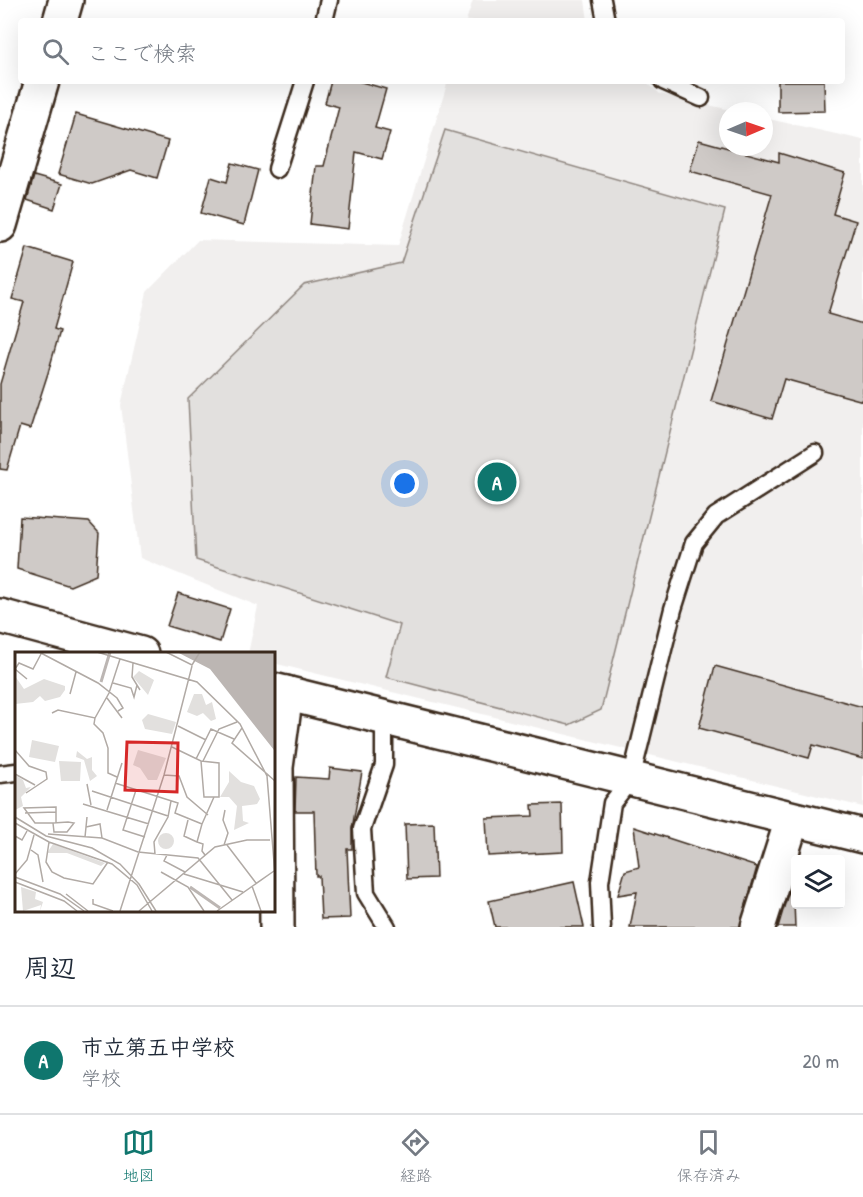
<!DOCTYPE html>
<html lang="ja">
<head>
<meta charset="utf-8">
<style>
	:root { --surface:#fff; --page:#f2f2f3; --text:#1f2937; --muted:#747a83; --line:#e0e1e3; --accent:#0f766e }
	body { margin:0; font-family:"Patrick Hand","Klee One",sans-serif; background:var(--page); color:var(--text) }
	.controls { position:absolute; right:18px; bottom:18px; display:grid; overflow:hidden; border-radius:6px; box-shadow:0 6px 24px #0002 }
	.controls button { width:54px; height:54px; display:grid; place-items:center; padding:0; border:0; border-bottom:2px solid var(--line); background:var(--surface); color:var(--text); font:30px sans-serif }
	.compass { position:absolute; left:719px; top:102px; width:54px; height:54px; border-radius:50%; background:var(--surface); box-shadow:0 6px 24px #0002; rotate:88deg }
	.you { position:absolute; left:405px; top:484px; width:21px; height:21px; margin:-15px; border:4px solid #fff; border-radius:50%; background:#1a73e8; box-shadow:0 0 0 9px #1a73e833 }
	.badge { display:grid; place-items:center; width:39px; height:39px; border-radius:50%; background:var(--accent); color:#fff; font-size:20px; font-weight:700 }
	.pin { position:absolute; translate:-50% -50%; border:3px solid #fff; box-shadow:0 2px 6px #0006 }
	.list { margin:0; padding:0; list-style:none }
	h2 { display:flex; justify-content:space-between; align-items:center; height:78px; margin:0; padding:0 24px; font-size:26px }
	h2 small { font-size:20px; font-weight:400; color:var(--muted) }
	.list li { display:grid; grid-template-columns:39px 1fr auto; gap:18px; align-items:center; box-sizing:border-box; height:108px; padding:0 24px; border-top:2px solid var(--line) }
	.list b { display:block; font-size:22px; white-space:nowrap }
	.list p { margin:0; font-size:20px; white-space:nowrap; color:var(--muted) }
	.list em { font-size:20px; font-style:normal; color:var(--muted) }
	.icon { flex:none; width:33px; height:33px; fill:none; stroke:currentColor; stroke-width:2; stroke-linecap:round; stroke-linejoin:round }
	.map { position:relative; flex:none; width:863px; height:927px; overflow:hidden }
	.search { position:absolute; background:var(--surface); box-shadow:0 6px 24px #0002; left:18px; right:18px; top:18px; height:66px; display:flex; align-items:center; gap:15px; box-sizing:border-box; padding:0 21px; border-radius:6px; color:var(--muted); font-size:22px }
	.sheet { height:186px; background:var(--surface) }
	nav { display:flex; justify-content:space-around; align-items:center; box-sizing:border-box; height:84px; border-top:2px solid var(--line); background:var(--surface); font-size:16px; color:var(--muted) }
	nav a { display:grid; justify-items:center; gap:3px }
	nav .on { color:var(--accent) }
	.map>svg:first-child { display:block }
</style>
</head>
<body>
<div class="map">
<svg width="863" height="927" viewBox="0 0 863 927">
	<rect width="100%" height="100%" fill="#fff"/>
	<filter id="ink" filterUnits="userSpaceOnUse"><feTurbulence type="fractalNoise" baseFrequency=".0167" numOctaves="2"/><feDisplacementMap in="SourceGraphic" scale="12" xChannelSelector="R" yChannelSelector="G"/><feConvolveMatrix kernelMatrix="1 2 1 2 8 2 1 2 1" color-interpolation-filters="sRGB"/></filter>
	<g filter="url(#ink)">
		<g fill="#f1efee">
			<path d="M 473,0 L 585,0 L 588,21 L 466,21 Z"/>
			<path d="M 448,81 L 645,81 L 660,94 L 735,111 L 728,111 L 728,147 L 764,147 L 764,118 L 863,140 L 863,807 L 273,663 L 273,654 L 248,654 L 258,606 L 140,558 L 121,405 L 147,292 L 198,240 L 398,246 Z"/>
		</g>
		<path fill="#e2e0de" stroke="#8e857e" stroke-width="1.5" d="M 445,130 L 725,210 L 601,710 L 569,725 L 386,677 L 400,625 L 196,560 L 188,399 L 304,285 L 401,263 Z"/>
		<g fill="#cfcac7" stroke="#3b2a1e" stroke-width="1.5">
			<path d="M 331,81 L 358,81 L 386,89 L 375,128 L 390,132 L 382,159 L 356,152 L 348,229 L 310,224 L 316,166 L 324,166 L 339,107 L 325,103 Z"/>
			<path d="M 778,81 L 824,81 L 825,111 L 778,112 Z"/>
			<path d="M 76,114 L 168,141 L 157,178 L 131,170 L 92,184 L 58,174 Z"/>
			<path d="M 699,140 L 779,162 L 779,153 L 845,173 L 833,214 L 856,221 L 828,314 L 863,324 L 863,401 L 784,379 L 772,419 L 711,401 L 772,194 L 690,171 Z"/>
			<path d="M 232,163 L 258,170 L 244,225 L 201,213 L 211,177 L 227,182 Z"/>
			<path d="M 34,176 L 62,184 L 54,209 L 27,200 Z"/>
			<path d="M 27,248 L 73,262 L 54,329 L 60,331 L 48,373 L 30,429 L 20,426 L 7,470 L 0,469 L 0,384 L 24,302 L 12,299 Z"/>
			<path d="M 20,517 L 89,522 L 99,533 L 96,575 L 70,586 L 17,569 Z"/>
			<path d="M 178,593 L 230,609 L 220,642 L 167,626 Z"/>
			<path d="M 715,666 L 863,707 L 863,759 L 813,745 L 809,758 L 699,728 Z"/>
			<path d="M 330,768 L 362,772 L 352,829 L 352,849 L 347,849 L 350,918 L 321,919 L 319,876 L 316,876 L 314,811 L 295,811 L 296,777 L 329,779 Z"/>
			<path d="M 562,804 L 563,852 L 488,856 L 486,818 L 533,816 L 532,805 Z"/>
			<path d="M 434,823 L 436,878 L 407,879 L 405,824 Z"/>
			<path d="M 634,827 L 757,867 L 740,927 L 630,927 L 637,892 L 618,895 L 625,871 L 639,867 Z"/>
			<path d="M 793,877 L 795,927 L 778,927 Z"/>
			<path d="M 574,882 L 584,927 L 495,927 L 489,901 Z"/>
		</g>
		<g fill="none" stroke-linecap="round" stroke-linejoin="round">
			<g stroke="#3b2a1e" stroke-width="21">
				<g id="lane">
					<path d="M 602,0 L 606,21"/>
					<path d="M 324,21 L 329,0"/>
					<path d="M 663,81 L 701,98"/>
					<path d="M 277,169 L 305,81"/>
					<path d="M 384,718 L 384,765 L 362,829 L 366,893 L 387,927"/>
					<path d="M 0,774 L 16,772"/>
					<path d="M 602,927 L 600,882 L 612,803 L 631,779 L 673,609 L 694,543 L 716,516 L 815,453"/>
				</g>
			</g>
			<g stroke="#3b2a1e" stroke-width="38">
				<g id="street">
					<path d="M 60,21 L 66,0"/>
					<path d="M 0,225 L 42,81"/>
					<path d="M 277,927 L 276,767 L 286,693"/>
					<path d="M 758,927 L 792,820"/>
				</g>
			</g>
			<g stroke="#3b2a1e" stroke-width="38">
				<g id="secondary">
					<path d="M 0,616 L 141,654"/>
					<path d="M 273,690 L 863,836"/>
				</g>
			</g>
			<use href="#lane" stroke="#fff" stroke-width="16"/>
			<use href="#street" stroke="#fff" stroke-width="33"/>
			<use href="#secondary" stroke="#fff" stroke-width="33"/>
		</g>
	</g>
	<g transform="translate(15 652)">
		<rect width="260" height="260" fill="#fff"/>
		<path d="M 124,19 L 139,28 L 133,43 L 118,25 ZM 0,24 L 9,37 L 29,27 L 50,34 L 50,38 L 45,45 L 30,49 L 25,44 L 18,50 L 0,52 ZM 179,42 L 187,42 L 191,53 L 197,50 L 201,67 L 196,69 L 188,61 L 182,64 L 172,60 ZM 133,62 L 161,70 L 157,82 L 130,77 L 127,68 ZM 17,88 L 44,94 L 40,110 L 14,105 ZM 123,98 L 151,106 L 142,128 L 133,128 L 125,116 L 118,113 ZM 62,99 L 72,107 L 77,105 L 77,118 L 82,124 L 75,129 L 69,108 L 61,105 ZM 44,109 L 66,110 L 65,129 L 46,129 ZM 214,119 L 226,130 L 239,134 L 245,147 L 242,152 L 227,154 L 228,169 L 234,171 L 219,178 L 222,154 L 214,145 L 205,145 L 214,130 ZM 0,123 L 8,128 L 11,136 L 16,135 L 6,145 L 8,154 L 0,158 ZM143 189a8 8 0 1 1 16 0a8 8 0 1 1-16 0ZM 38,192 L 90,211 L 86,214 L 52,201 L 32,201 ZM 6,235 L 21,240 L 20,247 L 28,250 L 25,259 L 26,253 L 8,259 Z" fill="#e2e0de"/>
		<path d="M 162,0 L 259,0 L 259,98 L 195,17 Z" fill="#bcb6b3"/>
		<path fill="none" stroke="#bcb6b3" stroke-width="3" d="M 86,30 L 95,0M 175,235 L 205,256"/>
		<path fill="none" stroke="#b1aaa5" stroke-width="1.5" d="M 24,0 L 83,31 L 102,46 L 108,56 L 103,59M 82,0 L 182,30 L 225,72 L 252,124 L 260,223M 151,0 L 177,13 L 185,0M 118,11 L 117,25 L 125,38M 12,27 L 0,17 L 4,11 L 18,17 L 26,2M 98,31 L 116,36 L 119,45 L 122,33M 55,42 L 61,20M 92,46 L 107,66M 37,61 L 43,58 L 80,66 L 94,41 L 105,7M 80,66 L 79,72 L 88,81 L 93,96 L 93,121 L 102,125M 163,74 L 191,88M 227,76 L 217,91 L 260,129M 157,95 L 186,109 L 204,111 L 204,145 L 189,145 L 186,109M 0,98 L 14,114 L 31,120 L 32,127 L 11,141M 181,107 L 196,77 L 219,87M 188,109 L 204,77 L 222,70M 0,122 L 20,133M 149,123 L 164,124 L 172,145 L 193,163M 100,131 L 163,151 L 160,161 L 187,172 L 182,190 L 188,192 L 187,199 L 190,203M 72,132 L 76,153M 121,138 L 108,178 L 130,185M 77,139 L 153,164M 68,152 L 134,172M 92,158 L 107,111M 10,161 L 41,160M 0,165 L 31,184 L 77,196 L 105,212 L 124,232 L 141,259M 173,168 L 169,184 L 182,190M 0,171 L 34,190 L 97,212 L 122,233 L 137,259M 38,171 L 39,180 L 52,180 L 59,171 L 53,170 L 38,171 L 20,171 L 9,156 L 41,155 L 41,171M 187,172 L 199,145M 71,175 L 85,172 L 87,186M 33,182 L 87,186 L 123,200 L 183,206 L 217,248M 0,184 L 7,188 L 12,179M 70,185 L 72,165M 34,190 L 31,210 L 37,220 L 49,226 L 78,232 L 93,210M 209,193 L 213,181 L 208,168 L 210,158M 212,193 L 241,231M 16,198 L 23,203 L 28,230M 140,202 L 139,190 L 153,165 L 156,149M 152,203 L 149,209 L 170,220M 146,220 L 173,235 L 189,259M 0,222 L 12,208 L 19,183M 169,222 L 228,240M 0,225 L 45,242 L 69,259M 0,230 L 49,249 L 62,259M 237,234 L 246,259M 51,242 L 73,259M 78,247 L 78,252 L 98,259M 105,259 L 149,123 L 177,14M 124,259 L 200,195 L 232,188 L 255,188M 202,259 L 259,219"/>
		<path fill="#d62828" fill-opacity="0.15" stroke="#d62828" stroke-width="3" d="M 112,90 L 163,91 L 162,140 L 110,138 Z"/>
		<rect width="260" height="260" fill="none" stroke="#3b2a1e" stroke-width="3"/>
	</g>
</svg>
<div class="controls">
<button><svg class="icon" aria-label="layers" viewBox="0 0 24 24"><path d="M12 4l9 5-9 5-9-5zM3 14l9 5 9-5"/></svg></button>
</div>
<svg class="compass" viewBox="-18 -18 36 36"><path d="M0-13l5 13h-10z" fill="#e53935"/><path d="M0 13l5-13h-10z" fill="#747a83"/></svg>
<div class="you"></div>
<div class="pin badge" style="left:497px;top:482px">A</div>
<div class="search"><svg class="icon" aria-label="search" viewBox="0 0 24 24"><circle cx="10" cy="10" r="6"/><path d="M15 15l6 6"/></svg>ここで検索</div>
</div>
<section class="sheet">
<h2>周辺<small></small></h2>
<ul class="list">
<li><span class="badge">A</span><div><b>市立第五中学校</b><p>学校</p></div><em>20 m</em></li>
</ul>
</section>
<nav>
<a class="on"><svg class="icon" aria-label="map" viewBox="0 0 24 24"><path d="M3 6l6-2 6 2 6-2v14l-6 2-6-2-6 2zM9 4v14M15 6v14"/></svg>地図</a>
<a><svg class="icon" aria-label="directions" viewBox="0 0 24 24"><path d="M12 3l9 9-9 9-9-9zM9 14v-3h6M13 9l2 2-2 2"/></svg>経路</a>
<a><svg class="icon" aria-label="saved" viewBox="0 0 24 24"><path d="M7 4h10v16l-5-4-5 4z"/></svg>保存済み</a>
</nav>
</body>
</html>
